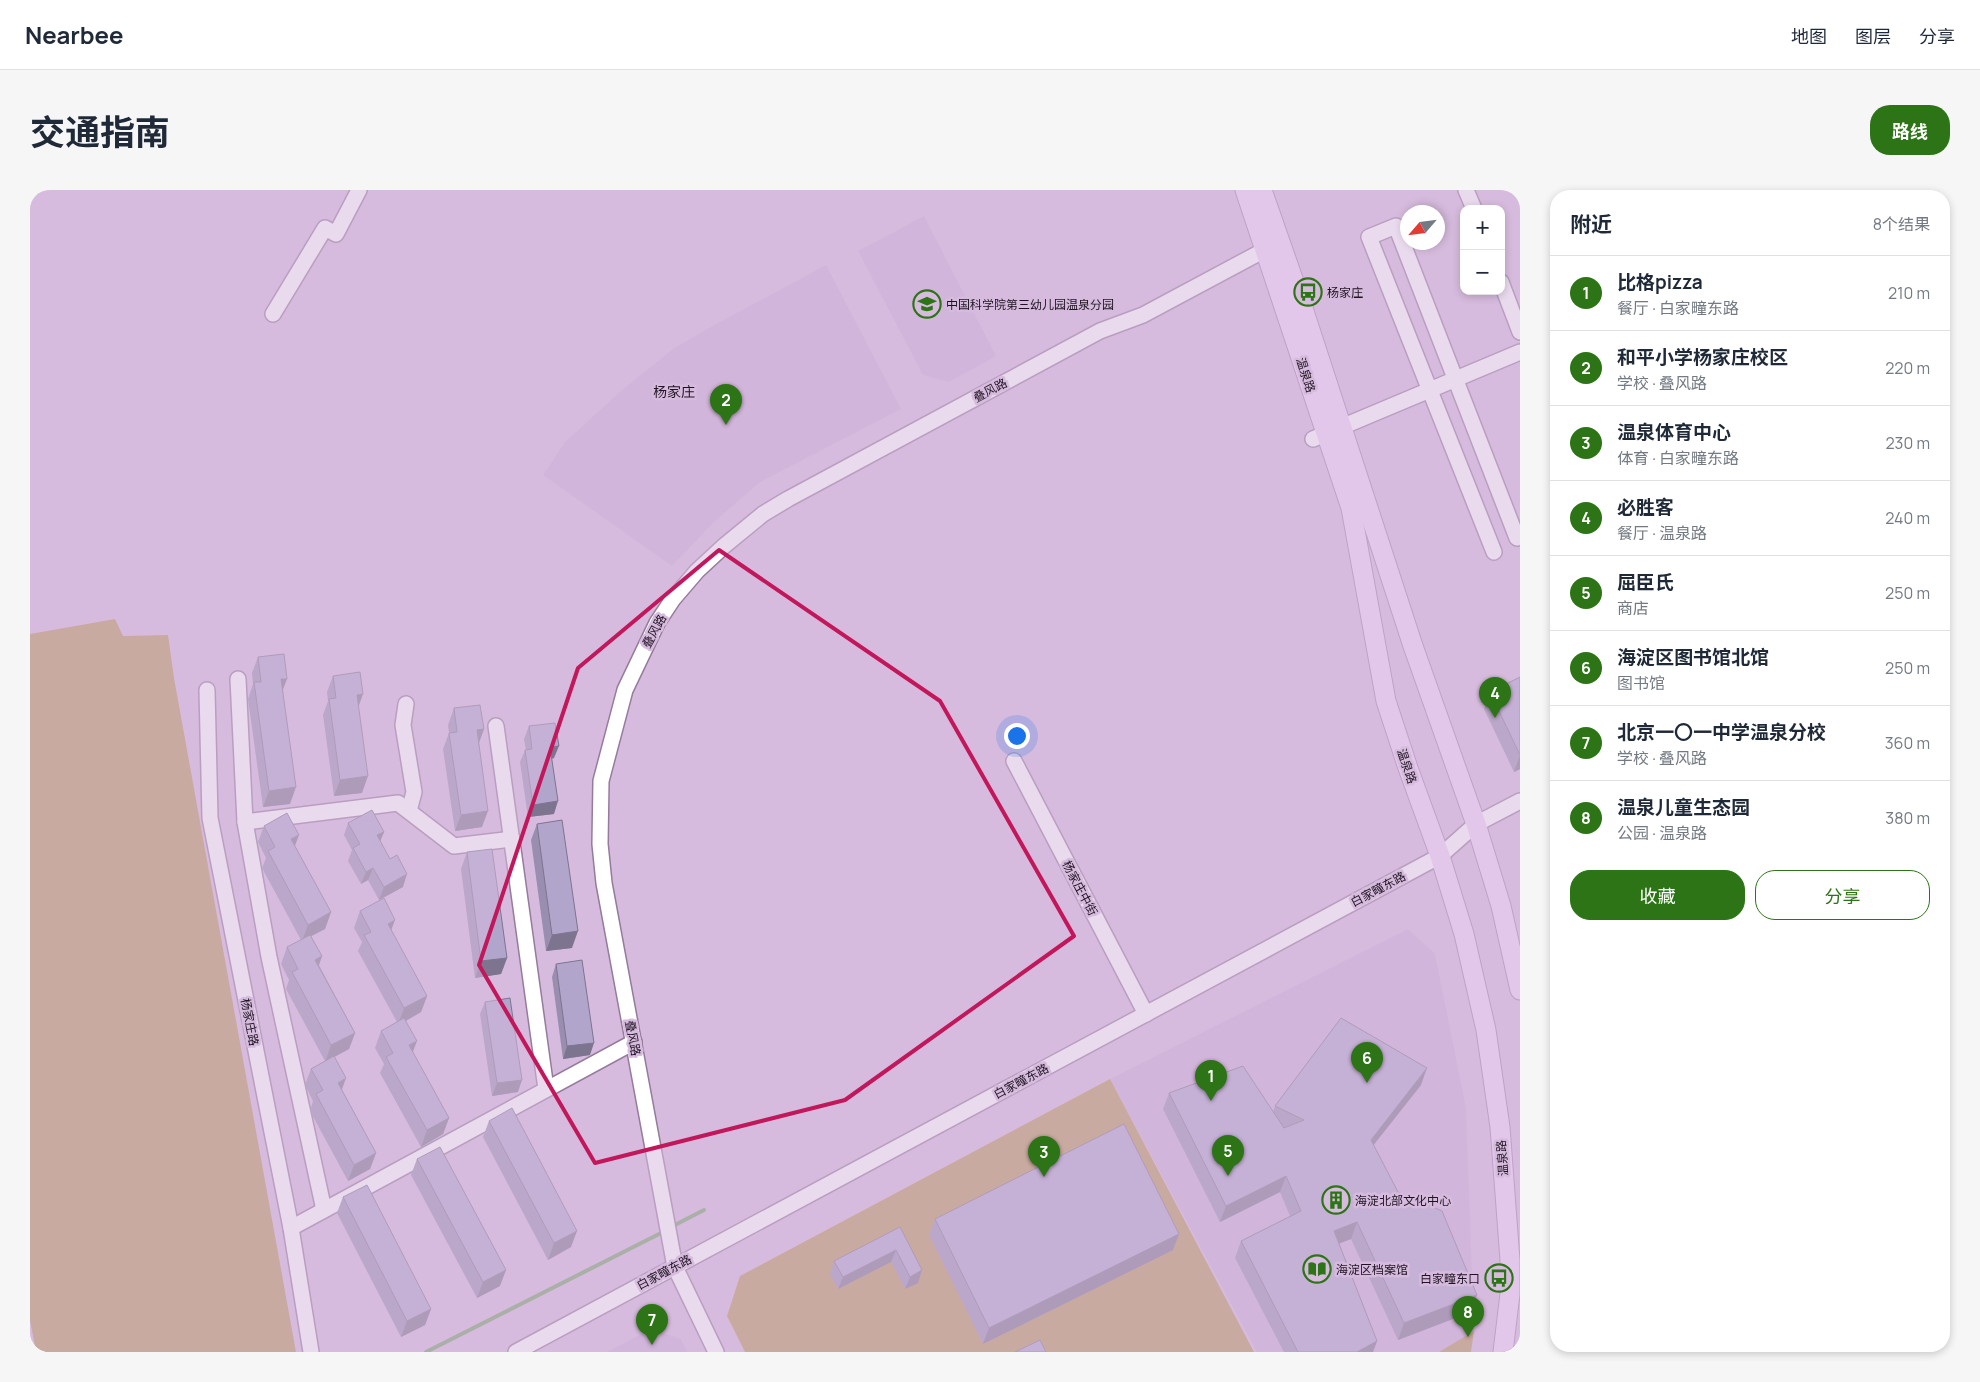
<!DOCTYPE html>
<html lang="zh">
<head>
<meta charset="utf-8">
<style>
	:root { --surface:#fff; --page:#f6f6f7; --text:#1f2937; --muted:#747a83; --line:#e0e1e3; --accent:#2d7416 }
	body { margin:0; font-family:Manrope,"Noto Sans SC",sans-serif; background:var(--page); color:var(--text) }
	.controls { position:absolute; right:15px; top:15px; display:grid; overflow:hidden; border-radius:10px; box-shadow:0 2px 8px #0003 }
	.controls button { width:45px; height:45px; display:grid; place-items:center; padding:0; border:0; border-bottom:1px solid var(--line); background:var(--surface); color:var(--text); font:25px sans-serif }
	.compass { position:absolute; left:1370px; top:15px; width:45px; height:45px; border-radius:50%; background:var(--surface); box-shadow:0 2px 8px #0003; rotate:242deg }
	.you { position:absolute; left:986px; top:545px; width:18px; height:18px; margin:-12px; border:4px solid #fff; border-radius:50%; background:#1a73e8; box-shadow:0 0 0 8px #1a73e833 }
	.badge { display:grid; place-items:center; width:32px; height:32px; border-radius:50%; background:var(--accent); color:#fff; font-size:16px; font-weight:700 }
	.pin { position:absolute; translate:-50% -41px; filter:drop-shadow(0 1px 2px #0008) }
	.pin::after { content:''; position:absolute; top:26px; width:18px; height:15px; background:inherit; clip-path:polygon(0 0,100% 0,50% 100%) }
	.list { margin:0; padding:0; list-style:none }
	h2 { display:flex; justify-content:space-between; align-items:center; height:65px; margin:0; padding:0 20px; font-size:21px }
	h2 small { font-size:16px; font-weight:400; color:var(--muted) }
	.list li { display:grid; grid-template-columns:32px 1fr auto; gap:15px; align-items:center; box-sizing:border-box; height:75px; padding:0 20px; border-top:1px solid var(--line) }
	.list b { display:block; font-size:19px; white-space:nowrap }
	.list p { margin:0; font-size:16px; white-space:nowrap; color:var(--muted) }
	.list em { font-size:16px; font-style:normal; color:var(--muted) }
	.actions { display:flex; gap:10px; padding:15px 20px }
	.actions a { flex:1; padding:11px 0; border:1px solid var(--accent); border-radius:20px; text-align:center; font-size:18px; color:var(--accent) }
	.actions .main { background:var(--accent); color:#fff }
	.map { position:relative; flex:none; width:1490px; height:1162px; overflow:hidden; border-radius:20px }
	header { display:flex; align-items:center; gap:30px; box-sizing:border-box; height:70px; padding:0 25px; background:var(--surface); border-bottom:1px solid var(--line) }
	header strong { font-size:24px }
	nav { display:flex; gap:28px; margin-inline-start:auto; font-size:18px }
	.intro { display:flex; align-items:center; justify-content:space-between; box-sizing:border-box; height:120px; padding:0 30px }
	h1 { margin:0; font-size:35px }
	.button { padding:12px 22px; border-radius:20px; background:var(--accent); color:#fff; font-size:18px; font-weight:700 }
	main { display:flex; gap:30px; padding:0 30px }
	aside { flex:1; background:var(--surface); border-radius:20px; box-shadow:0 2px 8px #0003 }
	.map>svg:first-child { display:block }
</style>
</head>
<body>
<header>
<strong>Nearbee</strong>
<nav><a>地图</a><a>图层</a><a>分享</a></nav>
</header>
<div class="intro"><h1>交通指南</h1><a class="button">路线</a></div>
<main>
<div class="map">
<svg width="1490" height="1162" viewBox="0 0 1490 1162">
	<rect width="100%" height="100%" fill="#d7bbde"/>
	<g fill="#cdadd5">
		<path d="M 894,26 L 966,166 L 919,192 L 893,185 L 828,61 Z"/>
		<path d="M 796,75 L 871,219 L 730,292 L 684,332 L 642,376 L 513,285 L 535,252 L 592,200 L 643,159 L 677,139 Z"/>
		<path d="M 1378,739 L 1405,764 L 1436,918 L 1444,1141 L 1413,1162 L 1227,1162 L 1080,889 Z"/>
		<path d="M 621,1139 L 651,1149 L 657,1162 L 577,1162 Z"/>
	</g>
	<g fill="#b99558">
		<path d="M 85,429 L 93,446 L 138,445 L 144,488 L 266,1162 L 6,1162 L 0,1130 L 0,444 Z"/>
		<path d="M 1080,889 L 1224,1162 L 715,1162 L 697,1126 L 710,1086 Z"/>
		<path d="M 1444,1141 L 1441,1162 L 1409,1162 Z"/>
	</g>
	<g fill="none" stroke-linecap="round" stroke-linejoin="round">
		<g stroke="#73a267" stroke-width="4">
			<path d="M 641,1037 L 674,1020"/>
			<path d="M 396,1162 L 635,1041"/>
		</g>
		<g stroke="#957b9c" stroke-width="18">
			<g id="minor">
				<path d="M 1436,0 L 1444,19"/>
				<path d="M 1471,92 L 1490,142"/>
				<path d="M 243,124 L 295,38 L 306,44 L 329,0"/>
				<path d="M 1283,249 L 1490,162"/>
				<path d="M 1464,362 L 1339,47 L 1366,36 L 1487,348"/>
				<path d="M 208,489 L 215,632 L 239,767 L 294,1020"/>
				<path d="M 177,500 L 180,628 L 261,1038 L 281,1162"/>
				<path d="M 376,514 L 373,535 L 384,602 L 379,621"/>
				<path d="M 466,536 L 516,899"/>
				<path d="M 984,571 L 1116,824"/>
				<path d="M 215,632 L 368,613 L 424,656 L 482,649"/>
				<path d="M 261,1038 L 604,852"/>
				<path d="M 486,1162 L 1410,666 L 1446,634 L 1490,611"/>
				<path d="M 686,1162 L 645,1077 L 574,693 L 570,654 L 571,591 L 595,500 L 627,433 L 643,409 L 667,381 L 694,356 L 733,324 L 758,309 L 1070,141 L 1113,125 L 1244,55"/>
			</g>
		</g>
		<g stroke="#a180aa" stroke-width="21">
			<g id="major">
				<path d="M 1215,0 L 1321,318 L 1356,511 L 1378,578 L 1410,666 L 1434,744 L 1456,840 L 1470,937 L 1480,1070 L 1480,1104 L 1473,1162"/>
				<path d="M 1232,0 L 1269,106 L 1383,456 L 1446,634 L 1471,716 L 1490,800"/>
			</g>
		</g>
		<use href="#minor" stroke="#fff" stroke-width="15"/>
		<use href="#major" stroke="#f1d6f8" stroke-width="19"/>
	</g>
	<g fill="#998eaf">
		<path d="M 228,467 L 253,500 L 260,614 L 233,617 L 218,509 L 223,494 L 222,483 Z"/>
		<path d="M 303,486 L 328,518 L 332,603 L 304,606 L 293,525 L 298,511 L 297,502 Z"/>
		<path d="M 1490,487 L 1490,579 L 1484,582 L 1454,519 L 1460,502 Z"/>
		<path d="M 424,518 L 454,539 L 449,553 L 452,637 L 425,641 L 413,559 L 419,543 L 418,535 Z"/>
		<path d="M 499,536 L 524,568 L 522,569 L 524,624 L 498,627 L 490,572 L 495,560 L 496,560 L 494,549 Z"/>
		<path d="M 318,633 L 354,642 L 350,651 L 373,697 L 349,710 L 338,690 L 331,694 L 318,671 L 322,660 L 314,645 Z"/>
		<path d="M 507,634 L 542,758 L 516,761 L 501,650 Z"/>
		<path d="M 234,636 L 265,656 L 301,722 L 295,739 L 281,746 L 292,766 L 289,775 L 325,843 L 319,859 L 304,867 L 312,900 L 346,963 L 340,979 L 318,991 L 280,921 L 283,911 L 275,895 L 281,879 L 295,871 L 256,799 L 259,790 L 251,774 L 257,757 L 271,750 L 232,678 L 236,668 L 228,652 Z"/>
		<path d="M 437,662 L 477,768 L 471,784 L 445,788 L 431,679 Z"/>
		<path d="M 330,721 L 361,741 L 397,806 L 391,822 L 376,831 L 382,862 L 419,928 L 413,944 L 391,957 L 350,883 L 354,874 L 345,858 L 351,841 L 367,832 L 328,761 L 332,752 L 324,738 Z"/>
		<path d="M 526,774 L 560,865 L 533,869 L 522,787 Z"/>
		<path d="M 455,812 L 488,902 L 462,906 L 450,824 Z"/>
		<path d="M 1391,895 L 1343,955 L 1368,1002 L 1441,1122 L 1368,1150 L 1321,1049 L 1309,1053 L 1347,1151 L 1343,1162 L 1254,1162 L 1205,1068 L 1211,1051 L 1260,1026 L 1250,1002 L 1190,1032 L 1133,919 L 1139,903 L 1243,922 L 1245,916 Z"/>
		<path d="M 459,931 L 541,1057 L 518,1070 L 453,947 Z"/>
		<path d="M 387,969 L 470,1096 L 447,1108 L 381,985 Z"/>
		<path d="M 313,1007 L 401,1119 L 395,1135 L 371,1147 L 307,1023 Z"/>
		<path d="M 905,1029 L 1143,1060 L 953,1154 L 899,1045 Z"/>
		<path d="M 870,1037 L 888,1093 L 875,1099 L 861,1072 L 808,1099 L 800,1084 L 804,1071 Z"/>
	</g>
	<g fill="#7d748f">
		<path d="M 251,489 L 257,489 L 251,505 Z"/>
		<path d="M 333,504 L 327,521 L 327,505 Z"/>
		<path d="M 454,539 L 448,555 L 447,540 Z"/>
		<path d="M 529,556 L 524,568 L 516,569 L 520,557 Z"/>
		<path d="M 1490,565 L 1490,579 L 1484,582 Z"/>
		<path d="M 338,586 L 332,603 L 304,606 L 310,590 Z"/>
		<path d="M 266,597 L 260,614 L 233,617 L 239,601 Z"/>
		<path d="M 528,611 L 524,624 L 498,627 L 503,615 Z"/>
		<path d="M 458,621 L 452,637 L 425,641 L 431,625 Z"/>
		<path d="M 354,642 L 349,654 L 347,645 Z"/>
		<path d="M 269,645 L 263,661 L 261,649 Z"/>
		<path d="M 343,678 L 338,690 L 331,694 L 336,682 Z"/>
		<path d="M 377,684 L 373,697 L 349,710 L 354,697 Z"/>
		<path d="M 301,722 L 295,739 L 272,751 L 278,735 Z"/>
		<path d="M 365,730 L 359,746 L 358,734 Z"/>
		<path d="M 548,741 L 542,758 L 516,761 L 522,745 Z"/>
		<path d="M 292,766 L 286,783 L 285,770 Z"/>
		<path d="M 477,768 L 471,784 L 445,788 L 451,771 Z"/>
		<path d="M 397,806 L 391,822 L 368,835 L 374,818 Z"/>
		<path d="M 325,843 L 319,859 L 295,872 L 301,855 Z"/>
		<path d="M 387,851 L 381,867 L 379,855 Z"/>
		<path d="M 564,853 L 560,865 L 533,869 L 537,856 Z"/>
		<path d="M 1397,878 L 1391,895 L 1335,966 L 1341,950 Z"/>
		<path d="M 316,888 L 310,905 L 308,893 Z"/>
		<path d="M 492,890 L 488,902 L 462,906 L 467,893 Z"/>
		<path d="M 419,928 L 413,944 L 391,957 L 397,940 Z"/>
		<path d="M 346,963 L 340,979 L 318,991 L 324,975 Z"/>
		<path d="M 1256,986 L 1250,1002 L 1190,1032 L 1196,1016 Z"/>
		<path d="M 1327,1032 L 1321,1049 L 1298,1058 L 1304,1041 Z"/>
		<path d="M 547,1041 L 541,1057 L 518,1070 L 524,1053 Z"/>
		<path d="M 1149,1044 L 1143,1060 L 953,1154 L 959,1138 Z"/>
		<path d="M 866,1060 L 861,1072 L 808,1099 L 813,1087 Z"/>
		<path d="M 476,1080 L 470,1096 L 447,1108 L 453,1092 Z"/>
		<path d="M 892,1080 L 888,1093 L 875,1099 L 880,1087 Z"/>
		<path d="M 1447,1105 L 1441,1122 L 1368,1150 L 1374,1133 Z"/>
		<path d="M 401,1119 L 395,1135 L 371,1147 L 377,1131 Z"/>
		<path d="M 1347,1151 L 1343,1162 L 1327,1162 Z"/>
	</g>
	<g fill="#b2a5cc" stroke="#7d748f">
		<path d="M 254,464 L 257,489 L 251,489 L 266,597 L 239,601 L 224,492 L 231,492 L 228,467 Z"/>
		<path d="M 330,482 L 333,504 L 327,505 L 338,586 L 310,590 L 299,509 L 306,508 L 303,486 Z"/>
		<path d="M 1490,487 L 1490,565 L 1460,502 Z"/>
		<path d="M 450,515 L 454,539 L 447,540 L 458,621 L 431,625 L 419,543 L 427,542 L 424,518 Z"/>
		<path d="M 525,533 L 529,556 L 520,557 L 528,611 L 503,615 L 495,560 L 502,559 L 499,536 Z"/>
		<path d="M 342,620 L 354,642 L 347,645 L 360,669 L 367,665 L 377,684 L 354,697 L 343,678 L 336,682 L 323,658 L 330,654 L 318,633 Z"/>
		<path d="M 257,623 L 269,645 L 261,649 L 301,722 L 278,735 L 238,661 L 245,657 L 234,636 Z"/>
		<path d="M 532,630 L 548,741 L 522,745 L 507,634 Z"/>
		<path d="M 462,659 L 477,768 L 451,771 L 437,662 Z"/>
		<path d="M 354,708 L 365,730 L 358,734 L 397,806 L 374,818 L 334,745 L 341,742 L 330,721 Z"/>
		<path d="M 280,745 L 292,766 L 285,770 L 325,843 L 301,855 L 262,782 L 268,779 L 257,757 Z"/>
		<path d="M 552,770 L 564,853 L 537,856 L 526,774 Z"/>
		<path d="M 480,808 L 492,890 L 467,893 L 455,812 Z"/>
		<path d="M 374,828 L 387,851 L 379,855 L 419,928 L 397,940 L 356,867 L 363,863 L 351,841 Z"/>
		<path d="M 1311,828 L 1397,878 L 1341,950 L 1368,1002 L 1412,1021 L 1447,1105 L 1374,1133 L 1327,1032 L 1304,1041 L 1347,1151 L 1327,1162 L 1268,1162 L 1211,1051 L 1271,1021 L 1256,986 L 1196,1016 L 1139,903 L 1213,876 L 1254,938 L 1274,930 L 1245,916 Z"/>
		<path d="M 304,866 L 316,888 L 308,893 L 346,963 L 324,975 L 286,904 L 293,900 L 281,879 Z"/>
		<path d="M 482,918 L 547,1041 L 524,1053 L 459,931 Z"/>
		<path d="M 1094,934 L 1149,1044 L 959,1138 L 905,1029 Z"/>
		<path d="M 410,957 L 476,1080 L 453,1092 L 387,969 Z"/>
		<path d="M 337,995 L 401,1119 L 377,1131 L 313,1007 Z"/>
		<path d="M 870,1037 L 892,1080 L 880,1087 L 866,1060 L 813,1087 L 804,1071 Z"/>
		<path d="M 1010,1150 L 1016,1162 L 985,1162 Z"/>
	</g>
	<path d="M0 0H1490V1162H0ZM 689,360 L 910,511 L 1044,746 L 815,910 L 565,973 L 449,775 L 548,478 Z" fill="#d7bbde" fill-opacity=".55" fill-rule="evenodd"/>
	<path fill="none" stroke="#c2185b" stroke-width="4" stroke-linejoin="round" d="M 689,360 L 910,511 L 1044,746 L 815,910 L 565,973 L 449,775 L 548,478 Z"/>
	<defs>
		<g id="bus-ring" transform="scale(1.4375)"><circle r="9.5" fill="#d7bbde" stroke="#2d7416" stroke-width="1.5"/><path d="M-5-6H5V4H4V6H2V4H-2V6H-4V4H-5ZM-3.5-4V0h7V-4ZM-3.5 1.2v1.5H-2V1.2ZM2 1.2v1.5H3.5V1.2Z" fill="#2d7416"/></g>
		<g id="school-ring" transform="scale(1.4375)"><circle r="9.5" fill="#d7bbde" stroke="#2d7416" stroke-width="1.5"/><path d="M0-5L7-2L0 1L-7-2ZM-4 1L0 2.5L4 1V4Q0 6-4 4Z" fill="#2d7416"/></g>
		<g id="building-ring" transform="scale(1.4375)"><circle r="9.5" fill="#d7bbde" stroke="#2d7416" stroke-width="1.5"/><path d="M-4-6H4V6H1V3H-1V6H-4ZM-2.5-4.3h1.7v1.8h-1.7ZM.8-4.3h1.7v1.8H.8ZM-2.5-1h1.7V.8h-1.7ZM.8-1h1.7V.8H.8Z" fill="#2d7416"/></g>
		<g id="library-ring" transform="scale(1.4375)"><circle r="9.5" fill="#d7bbde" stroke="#2d7416" stroke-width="1.5"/><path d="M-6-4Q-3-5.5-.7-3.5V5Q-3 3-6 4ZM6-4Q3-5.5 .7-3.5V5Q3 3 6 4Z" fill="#2d7416"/></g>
	</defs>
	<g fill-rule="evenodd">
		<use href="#bus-ring" x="1278" y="102"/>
		<use href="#school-ring" x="897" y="114"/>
		<use href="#building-ring" x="1306" y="1010"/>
		<use href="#library-ring" x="1287" y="1079"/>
		<use href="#bus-ring" x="1469" y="1088"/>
	</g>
	<g text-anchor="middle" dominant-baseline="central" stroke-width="5" stroke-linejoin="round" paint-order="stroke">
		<g font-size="12" fill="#1e1421" stroke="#d7bbde" text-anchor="start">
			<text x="1297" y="102">杨家庄</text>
			<text x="916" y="114">中国科学院第三幼儿园温泉分园</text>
			<text x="1325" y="1010">海淀北部文化中心</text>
			<text x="1306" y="1079">海淀区档案馆</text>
			<text x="1450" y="1088" text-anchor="end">白家疃东口</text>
		</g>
		<g font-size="12" fill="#1e1421" stroke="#d7bbde">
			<text transform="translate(1276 185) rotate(72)">温泉路</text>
			<text transform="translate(960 200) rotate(-28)">叠风路</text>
			<text transform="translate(624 441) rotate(-61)">叠风路</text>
			<text transform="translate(1377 576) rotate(71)">温泉路</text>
			<text transform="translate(1050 698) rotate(62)">杨家庄中街</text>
			<text transform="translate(1348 699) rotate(-28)">白家疃东路</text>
			<text transform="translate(220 832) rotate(79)">杨家庄路</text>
			<text transform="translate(603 848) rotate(79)">叠风路</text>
			<text transform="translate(991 891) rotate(-28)">白家疃东路</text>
			<text transform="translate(1472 968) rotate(-94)">温泉路</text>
			<text transform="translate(634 1082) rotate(-28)">白家疃东路</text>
		</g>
		<g font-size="14" fill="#1e1421" stroke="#d7bbde">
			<text x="644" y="201">杨家庄</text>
		</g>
	</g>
</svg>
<div class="controls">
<button>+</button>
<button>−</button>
</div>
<svg class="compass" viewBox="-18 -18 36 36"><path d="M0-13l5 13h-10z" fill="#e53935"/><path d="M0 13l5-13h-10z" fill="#747a83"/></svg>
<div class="you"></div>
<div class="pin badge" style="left:1181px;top:911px">1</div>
<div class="pin badge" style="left:696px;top:235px">2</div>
<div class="pin badge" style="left:1014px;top:987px">3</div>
<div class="pin badge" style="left:1465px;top:528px">4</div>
<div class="pin badge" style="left:1198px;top:986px">5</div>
<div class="pin badge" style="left:1337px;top:893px">6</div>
<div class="pin badge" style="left:622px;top:1155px">7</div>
<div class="pin badge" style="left:1438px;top:1147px">8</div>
</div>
<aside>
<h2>附近<small>8个结果</small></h2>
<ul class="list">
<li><span class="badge">1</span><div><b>比格pizza</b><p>餐厅 · 白家疃东路</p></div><em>210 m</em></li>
<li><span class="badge">2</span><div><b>和平小学杨家庄校区</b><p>学校 · 叠风路</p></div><em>220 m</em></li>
<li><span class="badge">3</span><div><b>温泉体育中心</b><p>体育 · 白家疃东路</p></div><em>230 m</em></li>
<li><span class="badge">4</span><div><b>必胜客</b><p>餐厅 · 温泉路</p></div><em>240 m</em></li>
<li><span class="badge">5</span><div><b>屈臣氏</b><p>商店</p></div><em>250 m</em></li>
<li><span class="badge">6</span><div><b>海淀区图书馆北馆</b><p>图书馆</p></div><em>250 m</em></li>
<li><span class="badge">7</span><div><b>北京一〇一中学温泉分校</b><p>学校 · 叠风路</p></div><em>360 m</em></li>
<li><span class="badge">8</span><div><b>温泉儿童生态园</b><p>公园 · 温泉路</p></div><em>380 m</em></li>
</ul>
<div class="actions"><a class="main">收藏</a><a>分享</a></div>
</aside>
</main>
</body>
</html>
